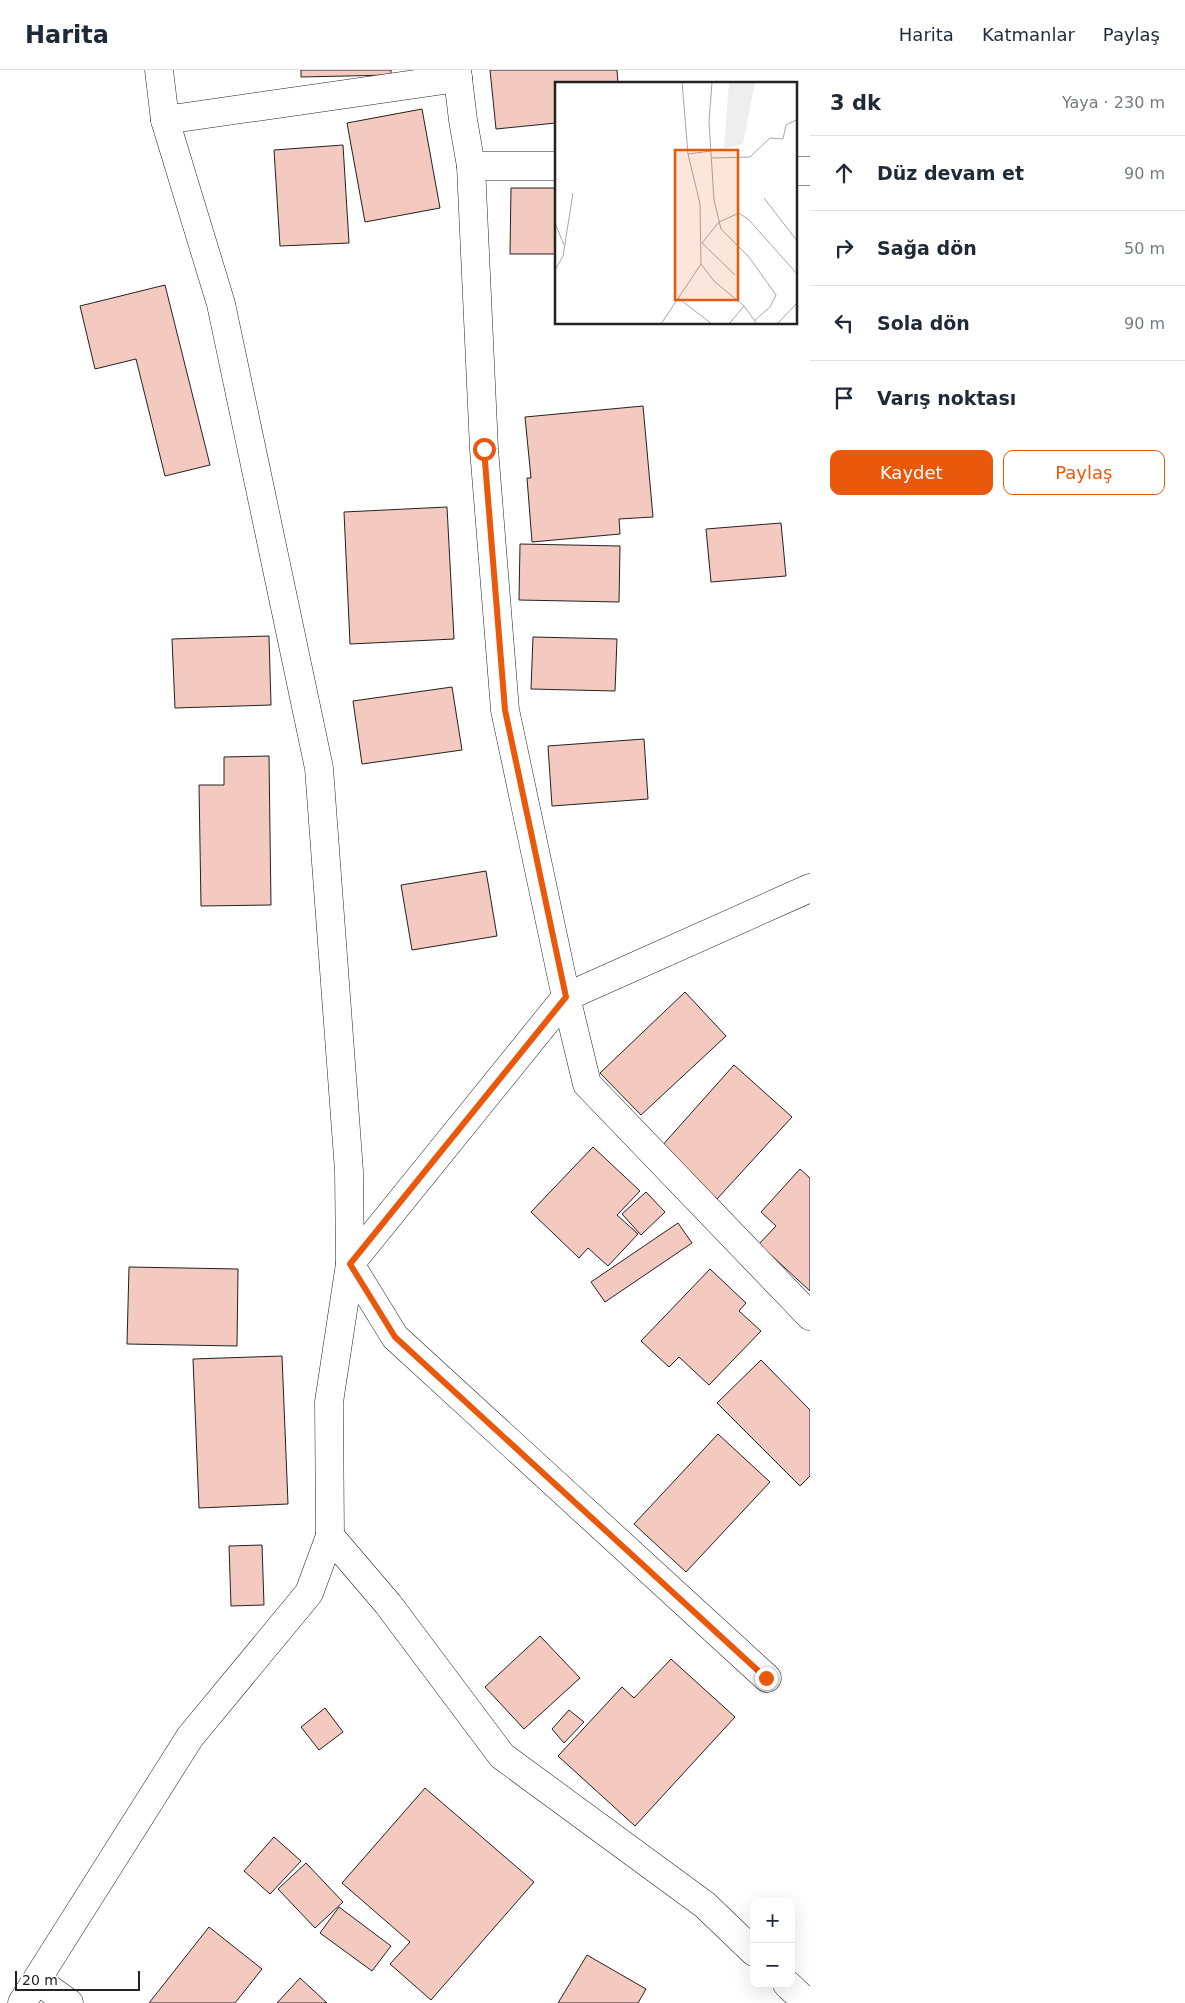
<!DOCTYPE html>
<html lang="tr">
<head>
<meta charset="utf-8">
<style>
	:root { --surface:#fff; --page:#f2f2f3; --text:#1f2937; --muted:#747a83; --line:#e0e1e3; --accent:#ea580c }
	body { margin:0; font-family:"DejaVu Sans",sans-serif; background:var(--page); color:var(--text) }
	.controls { position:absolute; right:15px; bottom:15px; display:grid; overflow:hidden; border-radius:10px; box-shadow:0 5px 20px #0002 }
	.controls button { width:45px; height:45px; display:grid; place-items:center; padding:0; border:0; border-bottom:1px solid var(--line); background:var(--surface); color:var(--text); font:25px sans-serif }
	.scale { position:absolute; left:15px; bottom:12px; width:125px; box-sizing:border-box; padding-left:5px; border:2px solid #222; border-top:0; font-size:14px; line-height:18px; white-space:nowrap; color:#222; -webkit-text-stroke:4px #fff; paint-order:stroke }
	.stop { position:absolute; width:15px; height:15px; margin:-11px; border:4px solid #ea580c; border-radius:50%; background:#fff }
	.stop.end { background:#ea580c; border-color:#fff; box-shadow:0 1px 5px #0008 }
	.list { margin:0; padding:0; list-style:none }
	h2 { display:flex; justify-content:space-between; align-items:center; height:65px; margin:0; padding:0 20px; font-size:21px }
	h2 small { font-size:16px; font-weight:400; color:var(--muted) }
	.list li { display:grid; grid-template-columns:32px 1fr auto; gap:15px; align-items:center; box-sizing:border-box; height:75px; padding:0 20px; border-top:1px solid var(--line) }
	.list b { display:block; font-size:19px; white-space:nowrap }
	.list em { font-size:16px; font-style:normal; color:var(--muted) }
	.actions { display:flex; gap:10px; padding:15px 20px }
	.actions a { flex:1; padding:11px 0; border:1px solid var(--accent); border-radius:10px; text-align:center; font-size:18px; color:var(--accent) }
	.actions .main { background:var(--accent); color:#fff }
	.icon { flex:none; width:28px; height:28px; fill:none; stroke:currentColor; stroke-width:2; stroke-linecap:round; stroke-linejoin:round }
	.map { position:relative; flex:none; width:810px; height:1933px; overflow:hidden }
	header { display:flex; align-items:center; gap:30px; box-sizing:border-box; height:70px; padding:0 25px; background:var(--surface); border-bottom:1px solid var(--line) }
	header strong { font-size:24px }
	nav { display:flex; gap:28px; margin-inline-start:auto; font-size:18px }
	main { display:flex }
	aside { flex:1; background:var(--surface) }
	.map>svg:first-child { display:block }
</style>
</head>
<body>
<header>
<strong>Harita</strong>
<nav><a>Harita</a><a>Katmanlar</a><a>Paylaş</a></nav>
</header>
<main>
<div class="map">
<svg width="810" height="1933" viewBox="0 0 810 1933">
	<rect width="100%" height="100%" fill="#fff"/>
	<g fill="#f3c9c0" stroke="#222">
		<path d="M 301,0 L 391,0 L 391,5 L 301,7 Z"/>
		<path d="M 490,0 L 617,0 L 618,14 L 556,14 L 556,53 L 496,59 Z"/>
		<path d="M 422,39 L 440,138 L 365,152 L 347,53 Z"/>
		<path d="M 343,75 L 349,173 L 280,176 L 274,80 Z"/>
		<path d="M 511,118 L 556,118 L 556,184 L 510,184 Z"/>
		<path d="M 165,215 L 210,395 L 165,406 L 136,289 L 95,299 L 80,236 Z"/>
		<path d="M 643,336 L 653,447 L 619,449 L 620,464 L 532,472 L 527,408 L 531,408 L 525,347 Z"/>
		<path d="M 447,437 L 454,569 L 350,574 L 344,442 Z"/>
		<path d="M 781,453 L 786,506 L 711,512 L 706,459 Z"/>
		<path d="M 520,474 L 620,476 L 619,532 L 519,530 Z"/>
		<path d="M 269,566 L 271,635 L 175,638 L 172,569 Z"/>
		<path d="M 533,567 L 617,569 L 615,621 L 531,619 Z"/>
		<path d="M 452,617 L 462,680 L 362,694 L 353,631 Z"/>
		<path d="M 644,669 L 648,729 L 552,736 L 548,676 Z"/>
		<path d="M 269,686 L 271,835 L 201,836 L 199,715 L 224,715 L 224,687 Z"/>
		<path d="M 486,801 L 497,866 L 412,880 L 401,815 Z"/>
		<path d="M 685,922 L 726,966 L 641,1045 L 600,1003 Z"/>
		<path d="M 734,995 L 792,1047 L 717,1129 L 660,1078 Z"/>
		<path d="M 593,1077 L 640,1121 L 617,1145 L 638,1164 L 608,1196 L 588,1178 L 579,1188 L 531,1142 Z"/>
		<path d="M 800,1099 L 810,1108 L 810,1221 L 759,1174 L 776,1156 L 761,1142 Z"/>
		<path d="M 646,1122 L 665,1142 L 641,1165 L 622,1144 Z"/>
		<path d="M 678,1153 L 692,1173 L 605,1232 L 591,1212 Z"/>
		<path d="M 129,1197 L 238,1199 L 237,1276 L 127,1274 Z"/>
		<path d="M 710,1199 L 746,1233 L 739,1241 L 761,1261 L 709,1315 L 679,1287 L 669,1297 L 641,1271 Z"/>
		<path d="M 282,1286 L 288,1434 L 199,1438 L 193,1289 Z"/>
		<path d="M 761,1290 L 810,1340 L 810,1406 L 800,1416 L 717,1333 Z"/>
		<path d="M 718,1364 L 770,1412 L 686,1502 L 634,1454 Z"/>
		<path d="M 262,1475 L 264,1535 L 231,1536 L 229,1476 Z"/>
		<path d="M 540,1566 L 580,1608 L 524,1659 L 485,1617 Z"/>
		<path d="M 671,1589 L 735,1647 L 635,1756 L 558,1686 L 622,1617 L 634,1628 Z"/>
		<path d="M 325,1638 L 343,1662 L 319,1680 L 301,1657 Z"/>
		<path d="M 569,1640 L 584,1652 L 564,1673 L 552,1659 Z"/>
		<path d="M 425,1718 L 534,1812 L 431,1930 L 390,1894 L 410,1872 L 342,1813 Z"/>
		<path d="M 274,1767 L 301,1791 L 270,1824 L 244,1801 Z"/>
		<path d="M 306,1793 L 343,1832 L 315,1858 L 278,1819 Z"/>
		<path d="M 339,1837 L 391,1876 L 372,1901 L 320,1863 Z"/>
		<path d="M 209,1857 L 262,1899 L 235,1933 L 149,1933 Z"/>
		<path d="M 587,1885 L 646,1919 L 638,1933 L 558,1933 Z"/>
		<path d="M 300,1908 L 327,1933 L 277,1933 Z"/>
	</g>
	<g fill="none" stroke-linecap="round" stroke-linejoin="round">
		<g stroke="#222" stroke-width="29">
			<g id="minor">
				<path d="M 159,0 L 165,50 L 221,234 L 319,698 L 349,1101 L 350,1194 L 329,1332 L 330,1466 L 388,1534 L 502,1686 L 705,1835 L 754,1882"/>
				<path d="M 457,0 L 463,50 L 471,96 L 484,379 L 505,640 L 566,927 L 587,1014 L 810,1246"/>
				<path d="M 165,50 L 458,8"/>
				<path d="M 471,96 L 556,96"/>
				<path d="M 796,101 L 810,101"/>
				<path d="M 767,1608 L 395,1267 L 350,1194 L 566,927 L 810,818"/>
				<path d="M 37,1910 L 69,1933"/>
				<path d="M 787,1914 L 807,1933"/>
				<path d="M 22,1933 L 190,1667 L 309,1523 L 330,1466"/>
			</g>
		</g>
		<use href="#minor" stroke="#fff" stroke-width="28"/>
	</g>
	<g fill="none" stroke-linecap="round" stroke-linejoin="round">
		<path stroke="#ea580c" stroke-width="6" d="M 484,379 L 505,640 L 566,927 L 350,1194 L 395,1267 L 766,1608"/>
	</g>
	<g transform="translate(555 12)">
		<rect width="242" height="242" fill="#fff"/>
		<path d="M 174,0 L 200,0 L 188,62 L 169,67 Z" fill="#eee"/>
		<path fill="none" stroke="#a7a7a7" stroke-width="1" d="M 127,0 L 133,72 L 145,122 L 146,182 L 159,199 L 189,224M 157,0 L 154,40 L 159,118 L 166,147 L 194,175 L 221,213 L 215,225 L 199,239M 133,72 L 156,69M 157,76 L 195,75 L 215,56 L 228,57 L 231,43 L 243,37M 209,116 L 243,160M 0,141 L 9,163M 0,188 L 8,174 L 18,111M 180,193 L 147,161 L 164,140 L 184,131 L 194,138 L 243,193M 123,216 L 157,242M 106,242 L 146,182M 174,242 L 189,224 L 202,242M 222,242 L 243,220"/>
		<path fill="#e8590c" fill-opacity="0.15" stroke="#e8590c" stroke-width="2.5" d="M 120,68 L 183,68 L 183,218 L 120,218 Z"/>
		<rect width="242" height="242" fill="none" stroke="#222" stroke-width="2.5"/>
	</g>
</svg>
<div class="controls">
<button>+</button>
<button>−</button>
</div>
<div class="scale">20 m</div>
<div class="stop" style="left:484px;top:379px"></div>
<div class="stop end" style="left:766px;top:1608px"></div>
</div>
<aside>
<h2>3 dk<small>Yaya · 230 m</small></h2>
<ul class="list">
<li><svg class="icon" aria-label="ahead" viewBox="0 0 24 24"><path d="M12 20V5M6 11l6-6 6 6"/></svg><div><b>Düz devam et</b></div><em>90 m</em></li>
<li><svg class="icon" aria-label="right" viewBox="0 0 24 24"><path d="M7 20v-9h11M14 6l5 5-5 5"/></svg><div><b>Sağa dön</b></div><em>50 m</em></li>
<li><svg class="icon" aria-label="left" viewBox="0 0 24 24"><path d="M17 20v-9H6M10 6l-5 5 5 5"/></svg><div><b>Sola dön</b></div><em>90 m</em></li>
<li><svg class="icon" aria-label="arrive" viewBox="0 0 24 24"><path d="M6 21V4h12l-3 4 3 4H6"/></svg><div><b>Varış noktası</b></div></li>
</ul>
<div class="actions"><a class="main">Kaydet</a><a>Paylaş</a></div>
</aside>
</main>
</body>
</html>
